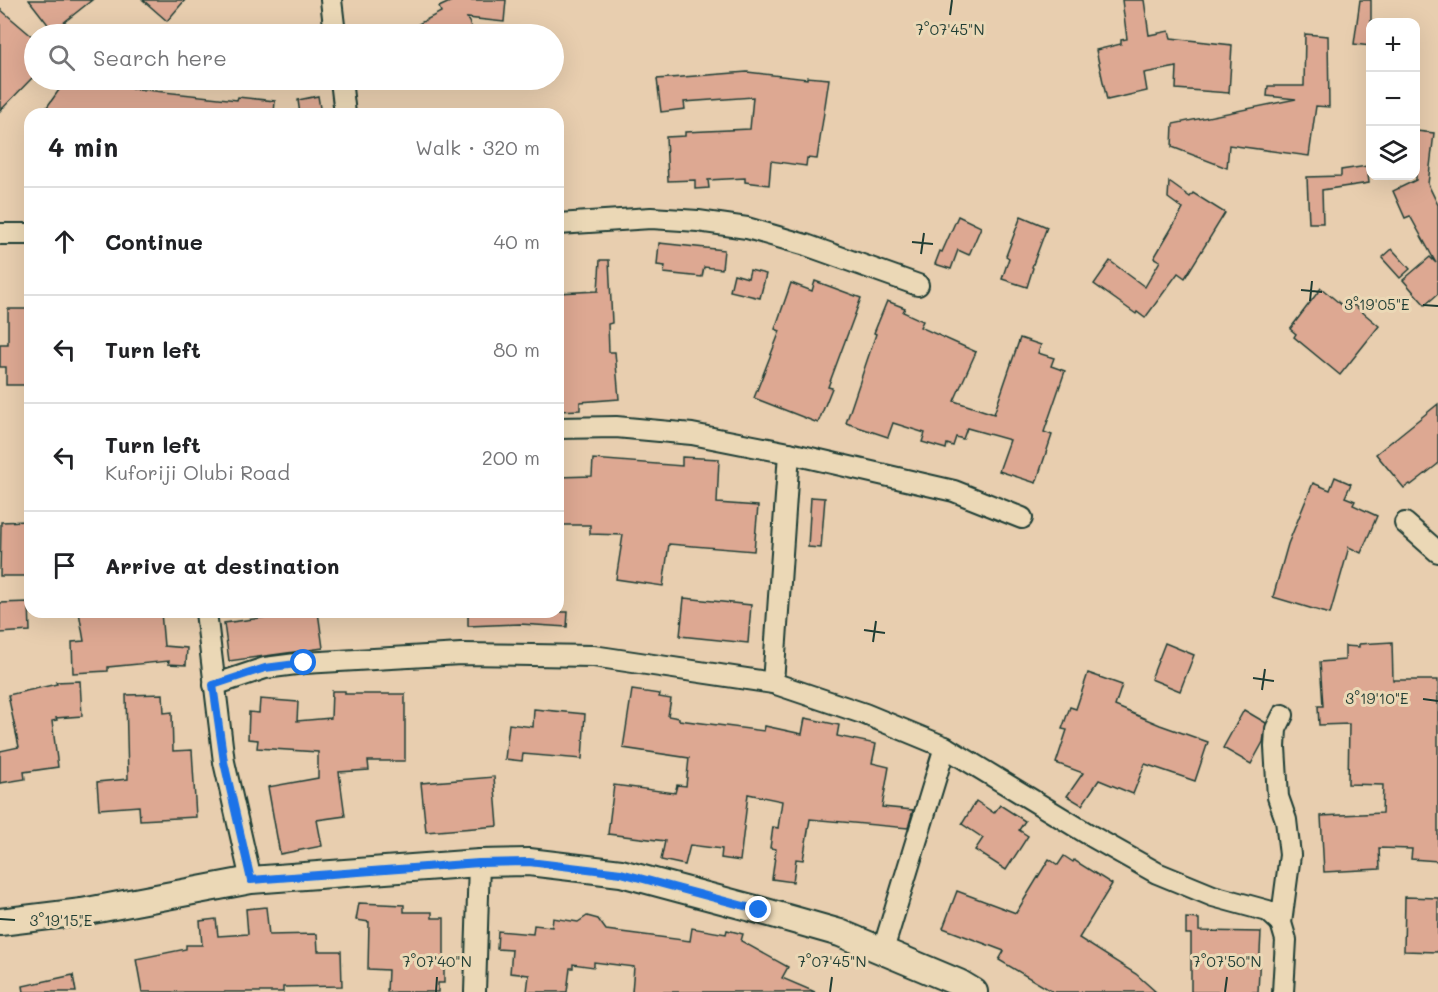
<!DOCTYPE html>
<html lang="en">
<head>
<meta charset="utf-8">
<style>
	:root { --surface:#fff; --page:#f6f6f6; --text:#202124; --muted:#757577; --line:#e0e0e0 }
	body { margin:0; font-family:Mali,sans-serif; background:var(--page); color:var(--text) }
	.controls { position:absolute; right:18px; top:18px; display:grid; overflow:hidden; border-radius:12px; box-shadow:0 6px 24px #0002 }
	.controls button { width:54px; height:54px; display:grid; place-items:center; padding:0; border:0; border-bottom:2px solid var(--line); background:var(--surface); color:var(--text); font:30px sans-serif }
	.stop { position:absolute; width:18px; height:18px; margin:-14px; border:4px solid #1a73e8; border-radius:50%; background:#fff }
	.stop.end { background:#1a73e8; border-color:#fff; box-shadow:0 2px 6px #0008 }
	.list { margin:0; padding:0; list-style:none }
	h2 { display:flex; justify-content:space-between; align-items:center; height:78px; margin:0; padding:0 24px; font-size:26px }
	h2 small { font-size:20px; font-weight:400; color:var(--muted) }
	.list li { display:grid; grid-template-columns:39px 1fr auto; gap:18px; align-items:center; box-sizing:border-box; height:108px; padding:0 24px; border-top:2px solid var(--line) }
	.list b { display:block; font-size:22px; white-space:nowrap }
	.list p { margin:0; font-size:20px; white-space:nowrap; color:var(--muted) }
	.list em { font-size:20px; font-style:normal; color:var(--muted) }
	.icon { flex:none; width:33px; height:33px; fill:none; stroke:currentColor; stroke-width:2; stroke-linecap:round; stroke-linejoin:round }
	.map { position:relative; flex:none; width:1438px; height:992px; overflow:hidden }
	.search { position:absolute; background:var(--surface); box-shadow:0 6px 24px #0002; left:24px; top:24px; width:540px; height:66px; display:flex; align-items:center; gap:15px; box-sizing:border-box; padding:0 21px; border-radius:33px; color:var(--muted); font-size:22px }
	.panel { position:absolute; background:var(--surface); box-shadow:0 6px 24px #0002; left:24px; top:108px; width:540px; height:510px; border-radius:18px }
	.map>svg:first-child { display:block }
</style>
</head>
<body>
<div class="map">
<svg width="1438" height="992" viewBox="0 0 1438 992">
	<rect width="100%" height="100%" fill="#e8ceaf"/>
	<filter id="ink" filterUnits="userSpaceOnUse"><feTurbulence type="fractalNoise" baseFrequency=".0167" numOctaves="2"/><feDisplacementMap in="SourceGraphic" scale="12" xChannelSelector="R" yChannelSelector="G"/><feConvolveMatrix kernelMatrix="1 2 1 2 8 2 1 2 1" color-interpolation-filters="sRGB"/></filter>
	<g filter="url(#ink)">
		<g fill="#dda892" stroke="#1f3d34" stroke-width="1.5">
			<path d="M 29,0 L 92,0 L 53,31 Z"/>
			<path d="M 143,0 L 185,0 L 167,21 Z"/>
			<path d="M 454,0 L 506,0 L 504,22 L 467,18 L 475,34 L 400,34 L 441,12 L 439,7 Z"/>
			<path d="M 1122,0 L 1144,0 L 1149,35 L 1169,31 L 1171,38 L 1232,45 L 1229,93 L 1176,89 L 1177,67 L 1144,73 L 1147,91 L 1107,100 L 1096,50 L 1121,44 L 1121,40 L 1127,39 Z"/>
			<path d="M 1360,0 L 1371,0 L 1371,46 L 1354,44 Z"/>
			<path d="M 0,9 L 34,38 L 34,76 L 0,111 Z"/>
			<path d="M 1305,34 L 1328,36 L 1329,107 L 1316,106 L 1309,156 L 1229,145 L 1227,168 L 1172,147 L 1173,124 L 1296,99 L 1267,96 L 1268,86 L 1304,86 Z"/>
			<path d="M 747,72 L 807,79 L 807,77 L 829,79 L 817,159 L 807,158 L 806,166 L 771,161 L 769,185 L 745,182 L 745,178 L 708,180 L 709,188 L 695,189 L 695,180 L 668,181 L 666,137 L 685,136 L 685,132 L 750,129 L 753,97 L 684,102 L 685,109 L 661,112 L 657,79 Z"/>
			<path d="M 66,80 L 103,80 L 99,85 L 237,100 L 238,97 L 275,101 L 274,114 L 42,114 Z"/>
			<path d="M 318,96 L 321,114 L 300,114 L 298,100 Z"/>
			<path d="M 1416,131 L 1434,133 L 1428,184 L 1438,205 L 1438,294 L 1425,305 L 1403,280 L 1430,257 L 1436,263 L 1410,216 L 1405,218 L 1393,191 L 1416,180 Z"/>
			<path d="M 1367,166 L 1369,183 L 1322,190 L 1323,223 L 1309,223 L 1307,177 L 1341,176 L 1341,170 Z"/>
			<path d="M 1169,182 L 1190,197 L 1193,193 L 1225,213 L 1185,278 L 1178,273 L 1145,318 L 1137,312 L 1136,314 L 1094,284 L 1110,261 L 1145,287 L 1160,261 L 1154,258 L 1183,209 L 1168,198 Z"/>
			<path d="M 958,216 L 981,227 L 969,255 L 958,250 L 951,269 L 935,264 L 940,251 L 942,252 Z"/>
			<path d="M 1021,216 L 1047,227 L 1032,267 L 1033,268 L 1027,287 L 1002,279 L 1009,258 L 1006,256 Z"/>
			<path d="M 659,243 L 724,250 L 722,269 L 704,267 L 702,277 L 664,273 L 665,266 L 657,265 Z"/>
			<path d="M 1392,249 L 1410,269 L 1400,278 L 1382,258 Z"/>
			<path d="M 600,260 L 609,260 L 612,323 L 608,324 L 609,352 L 615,352 L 619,399 L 580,402 L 580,410 L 558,411 L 558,293 L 598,291 Z"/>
			<path d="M 750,270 L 766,274 L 760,298 L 730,291 L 734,274 L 748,278 Z"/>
			<path d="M 815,281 L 861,298 L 828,387 L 832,388 L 818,423 L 754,398 L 780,331 L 775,329 L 791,283 L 812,291 Z"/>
			<path d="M 1321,288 L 1349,311 L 1354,305 L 1379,326 L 1340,375 L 1294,337 L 1296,334 L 1290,329 Z"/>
			<path d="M 887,301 L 905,308 L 903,312 L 923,321 L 920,327 L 976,352 L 954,401 L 994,414 L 1020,338 L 1041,345 L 1038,353 L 1054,358 L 1051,366 L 1065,371 L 1044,432 L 1052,435 L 1036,483 L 999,471 L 1010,440 L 967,428 L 963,439 L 956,437 L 953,446 L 947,444 L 946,449 L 922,442 L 925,433 L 893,423 L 888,437 L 846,423 L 876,334 L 874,333 Z"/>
			<path d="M 8,309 L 30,309 L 30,385 L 6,385 L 6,367 L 0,367 L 0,344 L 8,344 Z"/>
			<path d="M 1438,404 L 1438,464 L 1411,485 L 1410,484 L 1404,488 L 1376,454 Z"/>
			<path d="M 682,457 L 719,459 L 717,503 L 758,506 L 754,551 L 669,544 L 663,586 L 616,579 L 623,535 L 590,534 L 590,525 L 558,525 L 558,477 L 592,476 L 593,459 L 682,466 Z"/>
			<path d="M 1335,477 L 1351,484 L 1345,497 L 1355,501 L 1353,505 L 1377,516 L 1361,553 L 1349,547 L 1330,614 L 1273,597 L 1288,544 L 1313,483 L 1330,490 Z"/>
			<path d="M 811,497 L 825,498 L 821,548 L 808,547 Z"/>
			<path d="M 28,521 L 30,576 L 0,576 L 1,522 Z"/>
			<path d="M 684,598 L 751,605 L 748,643 L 680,636 Z"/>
			<path d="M 29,602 L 30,631 L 0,633 L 0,603 Z"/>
			<path d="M 79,612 L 161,612 L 164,646 L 187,648 L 186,665 L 168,664 L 169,661 L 108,667 L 108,671 L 73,673 L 72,642 L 84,641 Z"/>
			<path d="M 304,612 L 318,612 L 323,648 L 229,661 L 224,623 Z"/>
			<path d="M 468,612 L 568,612 L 567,627 L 520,624 L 468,626 Z"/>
			<path d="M 1392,642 L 1393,680 L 1438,680 L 1438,861 L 1411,859 L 1412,849 L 1379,848 L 1380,869 L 1324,872 L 1321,816 L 1382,813 L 1383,785 L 1348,784 L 1349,724 L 1319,725 L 1318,706 L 1323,706 L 1320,662 L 1345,660 L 1345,646 L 1359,647 L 1359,644 Z"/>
			<path d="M 1165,643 L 1194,655 L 1180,691 L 1151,679 Z"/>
			<path d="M 1088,673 L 1122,685 L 1115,706 L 1160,725 L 1208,742 L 1195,781 L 1145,764 L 1133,794 L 1099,780 L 1082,805 L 1067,796 L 1083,773 L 1056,763 L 1067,730 L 1062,729 L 1070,707 L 1076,709 Z"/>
			<path d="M 80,681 L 82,716 L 56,718 L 57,720 L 52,721 L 58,767 L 24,772 L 25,779 L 0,783 L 0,751 L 19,747 L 8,695 L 57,684 L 56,682 Z"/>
			<path d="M 632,690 L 660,694 L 659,697 L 671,699 L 668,716 L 679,718 L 679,720 L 764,731 L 765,726 L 802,734 L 805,718 L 839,725 L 837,736 L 876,744 L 872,763 L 889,767 L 882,807 L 913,810 L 908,828 L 810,819 L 803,860 L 796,859 L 793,882 L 772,879 L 776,849 L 770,848 L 773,827 L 778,828 L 782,801 L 748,794 L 740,861 L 721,858 L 722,849 L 690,845 L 685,865 L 661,860 L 665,841 L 608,834 L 614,785 L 675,793 L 677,785 L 686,786 L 689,758 L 623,748 Z"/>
			<path d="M 332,691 L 345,691 L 345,694 L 405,694 L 405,761 L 368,761 L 369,770 L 339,772 L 345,816 L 317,820 L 322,846 L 280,854 L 268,787 L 318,778 L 318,752 L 257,748 L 258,740 L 248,739 L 249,712 L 259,713 L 260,699 L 298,702 L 297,721 L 331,718 Z"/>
			<path d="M 163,694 L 164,713 L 172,712 L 173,751 L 192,750 L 196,817 L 140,820 L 139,806 L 99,809 L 97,782 L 128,779 L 126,695 Z"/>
			<path d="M 534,709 L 585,714 L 582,759 L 523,754 L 522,761 L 505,759 L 509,724 L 533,727 Z"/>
			<path d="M 1244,710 L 1266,723 L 1263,742 L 1251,764 L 1223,748 Z"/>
			<path d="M 494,777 L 498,826 L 426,832 L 421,783 Z"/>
			<path d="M 976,801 L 994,813 L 1000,805 L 1025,821 L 1019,830 L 1028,836 L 1006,870 L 975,850 L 983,838 L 962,824 Z"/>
			<path d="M 1064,856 L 1073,862 L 1074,860 L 1112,884 L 1079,938 L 1136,974 L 1156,992 L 1053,992 L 999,960 L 1004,951 L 943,928 L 957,891 L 1016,913 L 1049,859 L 1058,865 Z"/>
			<path d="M 1405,897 L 1438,898 L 1438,952 L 1404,951 Z"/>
			<path d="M 359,903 L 404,905 L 404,912 L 432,912 L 432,918 L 444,918 L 444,983 L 438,983 L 438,992 L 387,992 L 388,970 L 368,969 L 369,922 L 356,920 Z"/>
			<path d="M 266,907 L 269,935 L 317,934 L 318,951 L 341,951 L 342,986 L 283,987 L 283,992 L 142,992 L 136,959 L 186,949 L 186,945 L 202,945 L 200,921 L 216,919 L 218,936 L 248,934 L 246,909 Z"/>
			<path d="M 587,916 L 598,919 L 606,930 L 690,941 L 692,928 L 726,934 L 727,930 L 743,934 L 741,941 L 788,967 L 782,978 L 815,992 L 632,992 L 634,967 L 594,962 L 594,967 L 573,964 L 573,968 L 570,968 L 567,992 L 527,992 L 529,975 L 510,973 L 512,950 L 497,949 L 498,931 L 533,934 L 534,925 L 552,927 L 553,918 L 578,922 Z"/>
			<path d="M 1186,918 L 1199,919 L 1199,931 L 1261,932 L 1258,992 L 1191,992 L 1191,934 L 1186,934 Z"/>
			<path d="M 73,975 L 76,992 L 24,992 L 23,986 Z"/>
		</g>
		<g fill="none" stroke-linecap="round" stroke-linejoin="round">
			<g stroke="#1f3d34" stroke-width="24">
				<g id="minor">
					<path d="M 331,0 L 335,34"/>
					<path d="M 341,80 L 345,114"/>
					<path d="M 558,224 L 651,218 L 698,221 L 747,228 L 806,245 L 918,285"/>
					<path d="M 0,234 L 30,234"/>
					<path d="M 558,428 L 616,427 L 692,434 L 789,453 L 954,491 L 1022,518"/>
					<path d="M 1405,523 L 1438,552"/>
					<path d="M 206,612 L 224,762 L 251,880"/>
					<path d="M 773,683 L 789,453"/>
					<path d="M 214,685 L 265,668 L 304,663 L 461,654 L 593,656 L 773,683 L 865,714 L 945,747 L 1093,837 L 1157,873 L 1213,896 L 1268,911 L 1281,923"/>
					<path d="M 1283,715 L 1276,729 L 1275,747 L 1278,797 L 1286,820 L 1290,855 L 1281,923 L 1286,940 L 1283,992"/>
					<path d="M 883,950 L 945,747"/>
					<path d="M 475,992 L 479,863"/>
				</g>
			</g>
			<g stroke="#1f3d34" stroke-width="30">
				<path id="tertiary" d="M 0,922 L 82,912 L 251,880 L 479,863 L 529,862 L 621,873 L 759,910 L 840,933 L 959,983 L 974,992"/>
			</g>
			<use href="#minor" stroke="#ebd8b6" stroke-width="20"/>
			<use href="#tertiary" stroke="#ebd8b6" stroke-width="26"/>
		</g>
	</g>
	<g fill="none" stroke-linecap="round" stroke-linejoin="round" filter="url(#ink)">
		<path stroke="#1a73e8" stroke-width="8" d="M 304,663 L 265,668 L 213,685 L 224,762 L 251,880 L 479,863 L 529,862 L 621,873 L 759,910"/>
	</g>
	<path fill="none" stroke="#1f3d34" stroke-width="2" d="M 950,15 L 952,0M 912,242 L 933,244M 921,254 L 924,233M 1301,290 L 1322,292M 1310,301 L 1312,281M 1423,305 L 1438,306M 864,630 L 885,633M 873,642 L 876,621M 1253,678 L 1274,681M 1262,690 L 1265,669M 1423,699 L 1438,701M 0,919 L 15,920M 436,992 L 437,977M 830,992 L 832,977M 1225,992 L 1227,977"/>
	<g font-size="15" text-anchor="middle" fill="#1f3d34" stroke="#ebd8b6" stroke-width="6" stroke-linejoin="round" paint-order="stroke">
		<text x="950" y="35">7°07'45"N</text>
		<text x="1377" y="310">3°19'05"E</text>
		<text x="1377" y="704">3°19'10"E</text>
		<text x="61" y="926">3°19'15"E</text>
		<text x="437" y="967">7°07'40"N</text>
		<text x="832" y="967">7°07'45"N</text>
		<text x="1227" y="967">7°07'50"N</text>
	</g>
</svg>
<div class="controls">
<button>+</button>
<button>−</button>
<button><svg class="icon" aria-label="layers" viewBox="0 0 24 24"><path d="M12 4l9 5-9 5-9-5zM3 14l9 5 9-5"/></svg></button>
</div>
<div class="stop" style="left:304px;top:663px"></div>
<div class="stop end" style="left:759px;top:910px"></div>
<div class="search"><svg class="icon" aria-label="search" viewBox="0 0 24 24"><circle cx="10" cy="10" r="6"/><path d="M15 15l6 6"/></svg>Search here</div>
<section class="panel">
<h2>4 min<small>Walk · 320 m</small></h2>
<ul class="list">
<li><svg class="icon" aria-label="ahead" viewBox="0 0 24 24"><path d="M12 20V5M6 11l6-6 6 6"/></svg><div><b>Continue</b></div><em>40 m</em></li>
<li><svg class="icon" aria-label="left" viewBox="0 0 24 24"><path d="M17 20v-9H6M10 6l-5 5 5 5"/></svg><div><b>Turn left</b></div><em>80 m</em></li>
<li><svg class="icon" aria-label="left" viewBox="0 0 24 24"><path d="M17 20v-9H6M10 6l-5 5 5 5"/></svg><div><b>Turn left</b><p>Kuforiji Olubi Road</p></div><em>200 m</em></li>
<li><svg class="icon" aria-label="arrive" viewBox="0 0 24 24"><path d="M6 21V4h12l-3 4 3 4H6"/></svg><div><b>Arrive at destination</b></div></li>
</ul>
</section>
</div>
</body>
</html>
